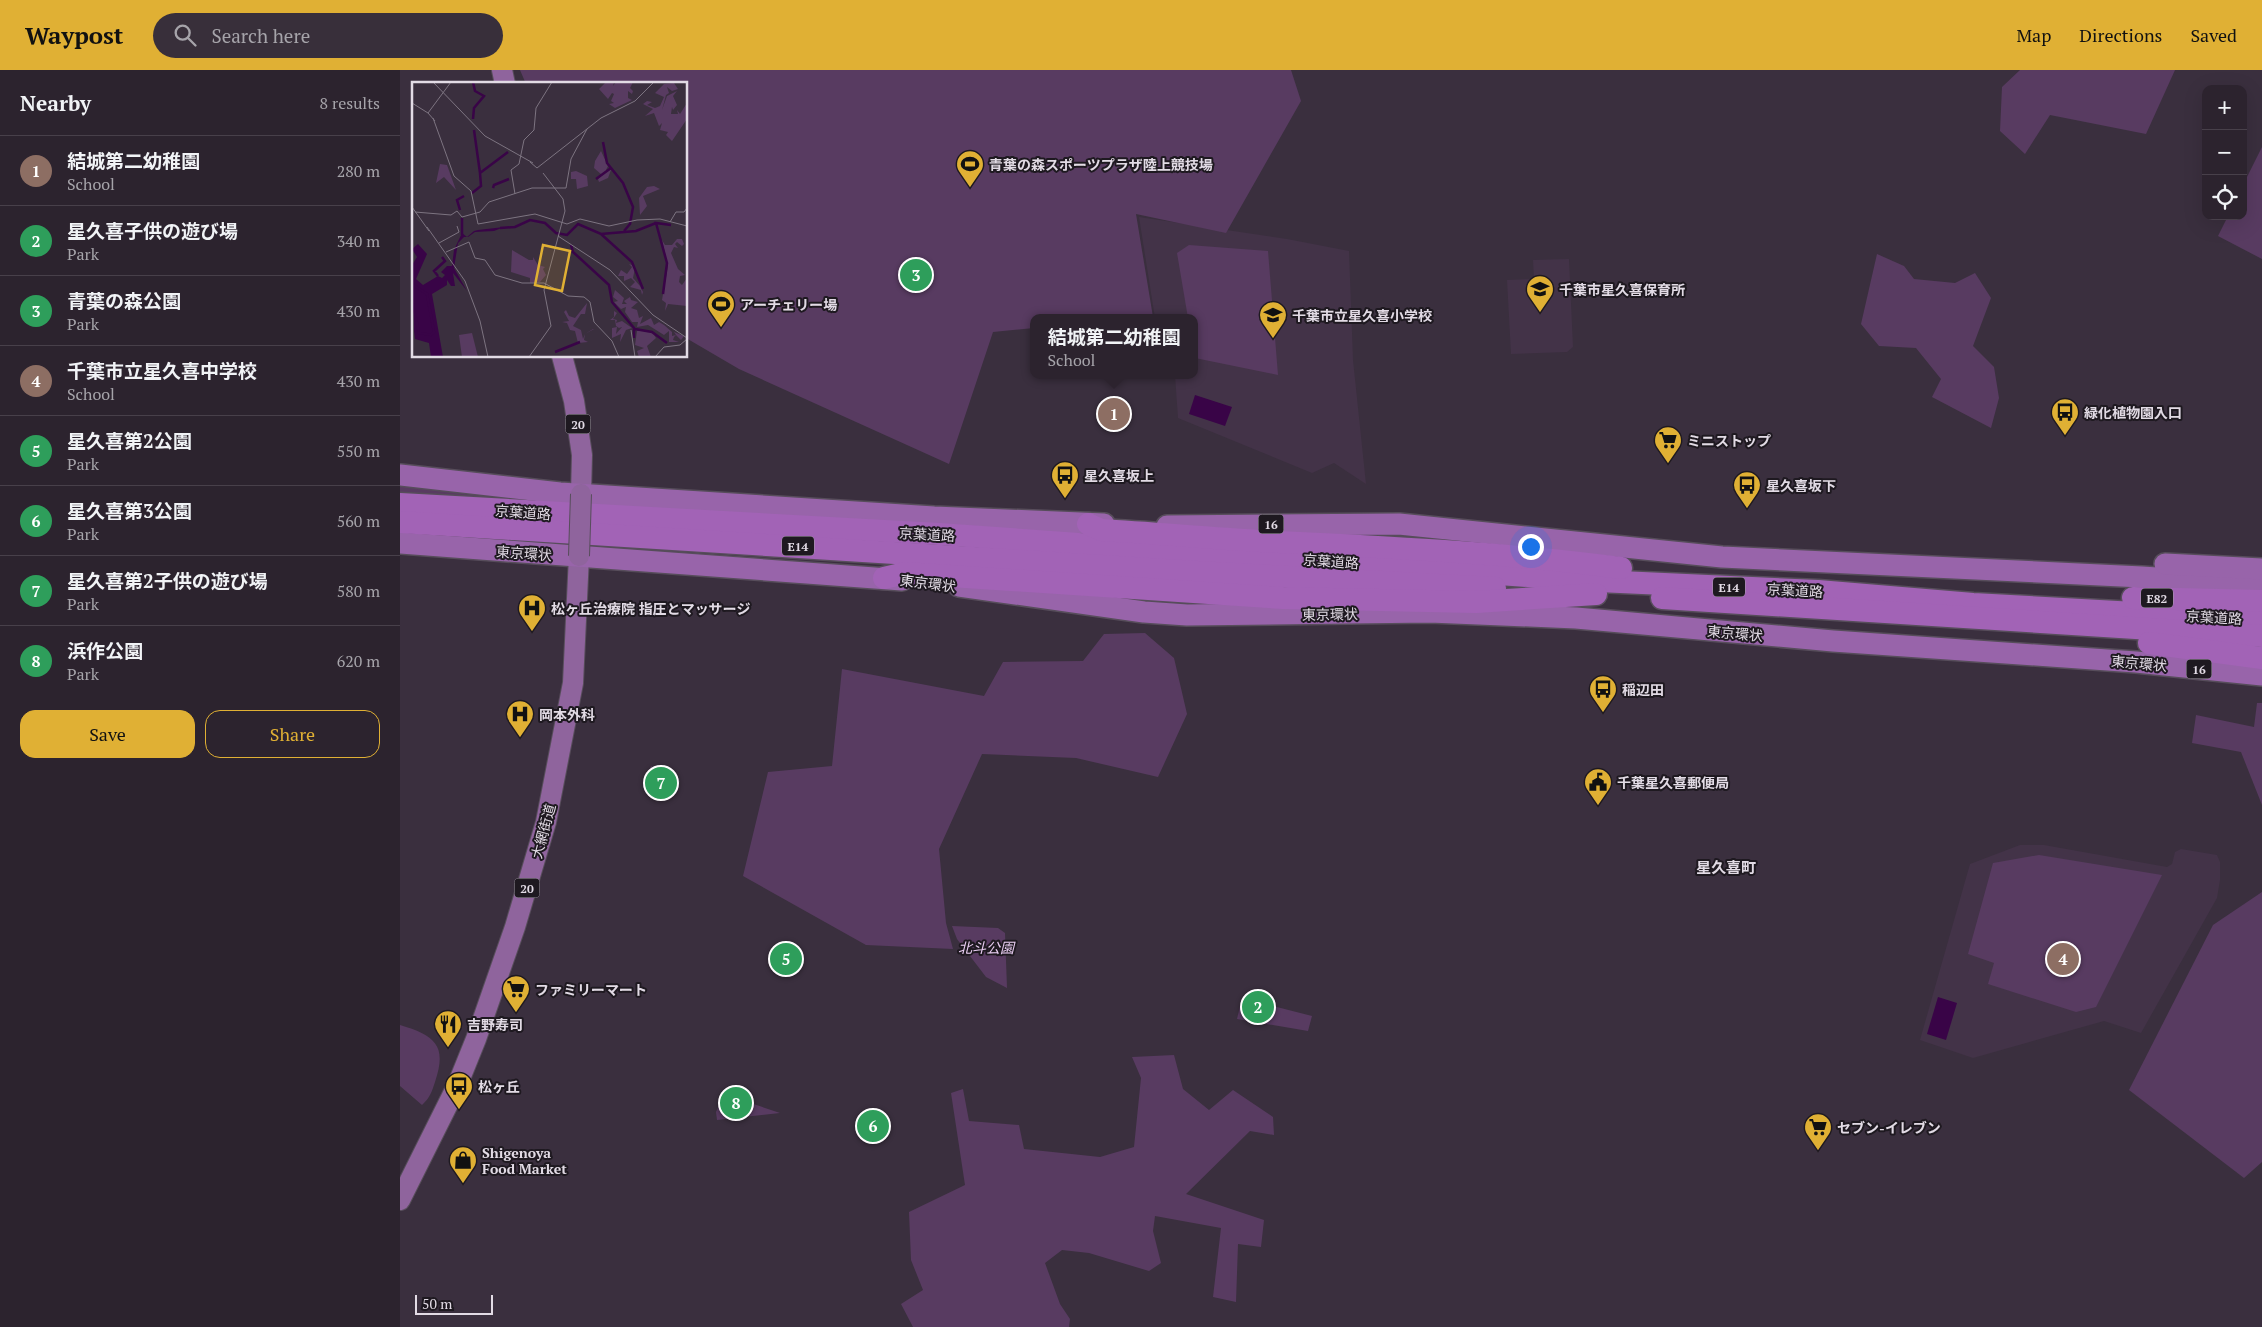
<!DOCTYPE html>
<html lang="en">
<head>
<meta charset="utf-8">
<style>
	:root { --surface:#2c232e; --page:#382f3a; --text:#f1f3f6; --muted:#a6a4aa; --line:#48404a; --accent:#e0b034 }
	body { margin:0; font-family:"PT Serif","Noto Sans JP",serif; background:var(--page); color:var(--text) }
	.controls { position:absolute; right:15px; top:15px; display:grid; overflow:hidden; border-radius:10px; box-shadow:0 5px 20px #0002 }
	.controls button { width:45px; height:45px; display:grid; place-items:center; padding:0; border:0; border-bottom:1px solid var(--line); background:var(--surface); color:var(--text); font:25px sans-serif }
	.scale { position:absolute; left:15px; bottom:12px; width:78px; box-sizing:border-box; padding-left:5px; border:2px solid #e2dbe5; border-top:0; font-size:14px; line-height:18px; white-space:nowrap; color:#e2dbe5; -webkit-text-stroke:4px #1e1920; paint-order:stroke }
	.you { position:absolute; left:1130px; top:476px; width:18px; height:18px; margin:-12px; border:4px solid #fff; border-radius:50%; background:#1a73e8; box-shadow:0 0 0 8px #1a73e833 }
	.badge { display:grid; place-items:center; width:32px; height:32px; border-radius:50%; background:var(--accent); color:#fff; font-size:16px; font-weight:700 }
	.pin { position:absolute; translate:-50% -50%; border:2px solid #fff; box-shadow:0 1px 5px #0006 }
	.popup { position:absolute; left:630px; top:244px; width:168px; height:65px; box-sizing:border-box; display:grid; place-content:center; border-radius:10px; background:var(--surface); filter:drop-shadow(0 1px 4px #0005); font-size:16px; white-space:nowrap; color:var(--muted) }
	.popup b { font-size:19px; color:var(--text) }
	.popup::after { content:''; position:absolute; left:50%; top:100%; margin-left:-10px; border:10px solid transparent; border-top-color:var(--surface) }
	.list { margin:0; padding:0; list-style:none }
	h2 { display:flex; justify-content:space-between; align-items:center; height:65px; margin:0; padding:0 20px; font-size:21px }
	h2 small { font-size:16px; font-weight:400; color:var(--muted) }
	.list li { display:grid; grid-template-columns:32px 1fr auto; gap:15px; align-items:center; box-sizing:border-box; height:70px; padding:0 20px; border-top:1px solid var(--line) }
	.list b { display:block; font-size:19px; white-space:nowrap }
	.list p { margin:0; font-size:16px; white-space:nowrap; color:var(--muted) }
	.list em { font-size:16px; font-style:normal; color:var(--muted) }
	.actions { display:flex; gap:10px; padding:15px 20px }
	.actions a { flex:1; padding:11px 0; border:1px solid var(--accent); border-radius:15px; text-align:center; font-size:18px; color:var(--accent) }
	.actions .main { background:var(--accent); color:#111 }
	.icon { flex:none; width:28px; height:28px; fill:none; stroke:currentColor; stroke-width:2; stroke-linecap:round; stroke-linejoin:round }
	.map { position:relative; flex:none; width:1862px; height:1257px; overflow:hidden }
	header { display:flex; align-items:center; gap:30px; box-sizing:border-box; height:70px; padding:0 25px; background:var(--accent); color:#111 }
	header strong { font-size:24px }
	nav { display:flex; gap:28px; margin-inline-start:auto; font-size:18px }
	.search { width:350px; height:45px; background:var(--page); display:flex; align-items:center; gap:12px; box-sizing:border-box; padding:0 18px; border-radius:28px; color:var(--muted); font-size:19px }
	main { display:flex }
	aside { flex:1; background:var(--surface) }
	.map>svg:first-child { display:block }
</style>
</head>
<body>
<header>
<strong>Waypost</strong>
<div class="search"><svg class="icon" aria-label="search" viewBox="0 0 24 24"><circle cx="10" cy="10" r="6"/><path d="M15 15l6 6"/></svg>Search here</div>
<nav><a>Map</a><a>Directions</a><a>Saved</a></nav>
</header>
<main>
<aside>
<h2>Nearby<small>8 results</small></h2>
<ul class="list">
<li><span class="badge" style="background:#8d6e63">1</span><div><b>結城第二幼稚園</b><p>School</p></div><em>280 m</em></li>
<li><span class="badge" style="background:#2e9e5b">2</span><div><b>星久喜子供の遊び場</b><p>Park</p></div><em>340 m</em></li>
<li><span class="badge" style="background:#2e9e5b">3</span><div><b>青葉の森公園</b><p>Park</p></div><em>430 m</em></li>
<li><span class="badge" style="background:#8d6e63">4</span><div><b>千葉市立星久喜中学校</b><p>School</p></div><em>430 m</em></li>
<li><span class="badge" style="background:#2e9e5b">5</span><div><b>星久喜第2公園</b><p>Park</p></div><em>550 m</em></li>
<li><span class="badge" style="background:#2e9e5b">6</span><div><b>星久喜第3公園</b><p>Park</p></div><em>560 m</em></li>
<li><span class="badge" style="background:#2e9e5b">7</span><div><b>星久喜第2子供の遊び場</b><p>Park</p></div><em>580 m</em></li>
<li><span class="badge" style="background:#2e9e5b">8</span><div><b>浜作公園</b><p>Park</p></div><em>620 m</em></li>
</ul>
<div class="actions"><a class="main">Save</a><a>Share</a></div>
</aside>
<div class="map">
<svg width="1862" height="1257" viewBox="0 0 1862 1257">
	<rect width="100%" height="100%" fill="#3a2f3e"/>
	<g fill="#433348">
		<path d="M 739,147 L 887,169 L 949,181 L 953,290 L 966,414 L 934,393 L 912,403 L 778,348 L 775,305 L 794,305 L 794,248 L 755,248 Z"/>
		<path d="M 1169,189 L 1173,277 L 1167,282 L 1111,284 L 1107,210 L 1134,209 L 1133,190 Z"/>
		<path d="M 1620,775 L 1644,775 L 1767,797 L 1772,794 L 1775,782 L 1781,779 L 1817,785 L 1820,792 L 1820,810 L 1817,828 L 1741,963 L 1704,951 L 1573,988 L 1520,970 L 1570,794 Z"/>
	</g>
	<g fill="#583b61">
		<path d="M 120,0 L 891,0 L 901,31 L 826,163 L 736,144 L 753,247 L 634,248 L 634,258 L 593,262 L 549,394 L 339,299 L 286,268 L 286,14 L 126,14 Z"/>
		<path d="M 1620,0 L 1775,0 L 1746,64 L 1650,45 L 1625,84 L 1600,61 L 1602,17 Z"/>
		<path d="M 1862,77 L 1862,189 L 1818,166 L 1828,146 L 1843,146 L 1843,115 Z"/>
		<path d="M 789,175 L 868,181 L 878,305 L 795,288 L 794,248 L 788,248 L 777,183 Z"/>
		<path d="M 1477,184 L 1504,196 L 1514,209 L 1555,213 L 1575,203 L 1591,228 L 1573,276 L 1594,297 L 1599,328 L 1591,358 L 1532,327 L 1541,309 L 1516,278 L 1479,276 L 1461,254 Z"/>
		<path d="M 0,415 L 65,424 L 160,433 L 0,424 Z"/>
		<path d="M 745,563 L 774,588 L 787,644 L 758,707 L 676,688 L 582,684 L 539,779 L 546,853 L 553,879 L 466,875 L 343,806 L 368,702 L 432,696 L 442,599 L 584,626 L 603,592 L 683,591 L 704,564 Z"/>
		<path d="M 1857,633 L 1862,633 L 1862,735 L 1841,682 L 1792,673 L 1796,645 L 1854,657 Z"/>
		<path d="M 251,696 L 280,711 L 270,726 L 259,729 L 245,722 L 243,716 Z"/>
		<path d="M 1639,785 L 1762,805 L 1696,937 L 1676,942 L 1588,914 L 1594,893 L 1568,884 L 1593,793 Z"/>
		<path d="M 1862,822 L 1862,1092 L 1844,1108 L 1729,1020 L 1813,855 Z"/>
		<path d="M 552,856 L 598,858 L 605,863 L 607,918 L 586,907 L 557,869 Z"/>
		<path d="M 384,881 L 401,893 L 398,903 L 377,895 L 380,884 Z"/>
		<path d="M 842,928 L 912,946 L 908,961 L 837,949 Z"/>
		<path d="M 0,955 C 34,965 48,975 35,1012 C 32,1021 30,1028 22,1035 L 0,1016 Z"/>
		<path d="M 774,985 L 783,1019 L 809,1040 L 833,1020 L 873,1047 L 874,1065 L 850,1061 L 786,1124 L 864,1150 L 861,1177 L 838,1174 L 836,1232 L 813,1227 L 821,1158 L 755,1146 L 753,1161 L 761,1193 L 749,1201 L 689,1183 L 662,1180 L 645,1193 L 660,1234 L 670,1249 L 669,1257 L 513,1257 L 501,1234 L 523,1220 L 511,1190 L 509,1142 L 565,1115 L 551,1023 L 563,1019 L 569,1051 L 619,1055 L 624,1079 L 700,1087 L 734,1077 L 741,1008 L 732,987 Z"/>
		<path d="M 324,1024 L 380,1043 L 317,1050 L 316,1042 Z"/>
		<path d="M 475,1039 L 478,1043 L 483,1068 L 468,1071 L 462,1042 Z"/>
	</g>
	<g fill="#390447">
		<path d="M 795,325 L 832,337 L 825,356 L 789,344 Z"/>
		<path d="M 1538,927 L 1557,933 L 1546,970 L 1527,964 Z"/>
	</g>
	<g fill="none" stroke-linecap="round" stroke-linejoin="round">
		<g stroke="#574d5b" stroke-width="22">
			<g id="primary">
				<path d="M 102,0 L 105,14"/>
				<path d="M 162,286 L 174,331 L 182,385 L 181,424"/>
				<path d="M 0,1130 L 57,1016 L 76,969 L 115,857 L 146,752 L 173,613 L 179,486"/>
			</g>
		</g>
		<g stroke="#574d5b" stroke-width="24">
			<g id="trunk">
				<path d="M 0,405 L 160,423 L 534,447 L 704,454"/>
				<path d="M 767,456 L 999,454 L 1322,487 L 1742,507 L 1862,515"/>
				<path d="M 0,473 L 502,510"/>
				<path d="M 1765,494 L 1862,499"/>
				<path d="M 559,516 L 744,542 L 787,545 L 1030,542 L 1176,548 L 1433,571 L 1736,592 L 1862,605"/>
			</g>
		</g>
		<g stroke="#574d5b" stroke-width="25">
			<g id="motorway">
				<path d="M 0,434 L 539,464 L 1198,511 L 1418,521 L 1573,534 L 1862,550"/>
				<path d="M 0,452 L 797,502 L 1095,518"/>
				<path d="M 688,454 L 701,460 C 754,463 807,468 860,471 C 981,477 1101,482 1221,498"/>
				<path d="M 484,508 L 505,503 L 883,528 L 1076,532 L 1196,524"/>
				<path d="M 1262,528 L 1862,566"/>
				<path d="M 1733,528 L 1862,531"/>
				<path d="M 1749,573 L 1862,588"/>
			</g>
		</g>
		<use href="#primary" stroke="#8f649d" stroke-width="20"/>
		<use href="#trunk" stroke="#9864aa" stroke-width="21"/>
		<use href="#motorway" stroke="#a263b6" stroke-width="22"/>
		<g stroke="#574d5b" stroke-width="22" stroke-linecap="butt">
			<path id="primary-bridge" d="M 179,486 L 181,424"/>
		</g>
		<use href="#primary-bridge" stroke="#8f649d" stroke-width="20"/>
	</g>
	<defs>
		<g id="stadium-pin" transform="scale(1.4375)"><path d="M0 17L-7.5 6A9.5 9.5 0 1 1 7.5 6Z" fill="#e0b034" stroke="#1e1920"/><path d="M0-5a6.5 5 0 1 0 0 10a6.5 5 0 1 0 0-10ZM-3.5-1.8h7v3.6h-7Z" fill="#111"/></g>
		<g id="school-pin" transform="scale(1.4375)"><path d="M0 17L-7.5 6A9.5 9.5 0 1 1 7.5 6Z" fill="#e0b034" stroke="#1e1920"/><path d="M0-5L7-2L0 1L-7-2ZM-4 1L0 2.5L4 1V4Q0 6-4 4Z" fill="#111"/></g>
		<g id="bus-pin" transform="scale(1.4375)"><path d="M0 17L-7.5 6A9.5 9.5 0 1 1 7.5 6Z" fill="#e0b034" stroke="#1e1920"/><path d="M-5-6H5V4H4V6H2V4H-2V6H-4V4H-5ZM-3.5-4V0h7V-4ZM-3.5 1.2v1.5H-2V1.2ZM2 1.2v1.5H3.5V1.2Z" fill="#111"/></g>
		<g id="supermarket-pin" transform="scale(1.4375)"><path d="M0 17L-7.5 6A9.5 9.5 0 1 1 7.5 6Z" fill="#e0b034" stroke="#1e1920"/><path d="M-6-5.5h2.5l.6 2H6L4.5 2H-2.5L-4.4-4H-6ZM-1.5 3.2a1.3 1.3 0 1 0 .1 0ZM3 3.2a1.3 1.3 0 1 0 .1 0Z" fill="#111"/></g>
		<g id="hospital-pin" transform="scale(1.4375)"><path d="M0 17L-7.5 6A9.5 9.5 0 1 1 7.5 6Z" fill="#e0b034" stroke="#1e1920"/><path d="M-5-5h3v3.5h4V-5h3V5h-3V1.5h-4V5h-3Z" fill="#111"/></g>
		<g id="civic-pin" transform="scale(1.4375)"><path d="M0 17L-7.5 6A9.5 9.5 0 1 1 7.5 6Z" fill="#e0b034" stroke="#1e1920"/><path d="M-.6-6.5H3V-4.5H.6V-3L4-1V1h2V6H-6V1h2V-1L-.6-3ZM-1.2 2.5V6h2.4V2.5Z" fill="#111"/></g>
		<g id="restaurant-pin" transform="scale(1.4375)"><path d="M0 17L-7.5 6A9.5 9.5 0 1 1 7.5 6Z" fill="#e0b034" stroke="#1e1920"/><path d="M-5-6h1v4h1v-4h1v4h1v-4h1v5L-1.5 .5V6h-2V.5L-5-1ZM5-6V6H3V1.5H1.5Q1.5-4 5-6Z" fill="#111"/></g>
		<g id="shop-pin" transform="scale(1.4375)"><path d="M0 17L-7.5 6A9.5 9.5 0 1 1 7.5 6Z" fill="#e0b034" stroke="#1e1920"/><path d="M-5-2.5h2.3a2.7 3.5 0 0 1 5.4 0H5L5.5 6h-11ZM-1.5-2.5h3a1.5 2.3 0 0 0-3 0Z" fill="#111"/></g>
	</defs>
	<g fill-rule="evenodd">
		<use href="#stadium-pin" x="570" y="94"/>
		<use href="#school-pin" x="1140" y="219"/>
		<use href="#stadium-pin" x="321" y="234"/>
		<use href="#school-pin" x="873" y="245"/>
		<use href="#bus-pin" x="1665" y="342"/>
		<use href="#supermarket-pin" x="1268" y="370"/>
		<use href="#bus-pin" x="665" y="405"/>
		<use href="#bus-pin" x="1347" y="415"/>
		<use href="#hospital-pin" x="132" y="538"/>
		<use href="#bus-pin" x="1203" y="619"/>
		<use href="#hospital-pin" x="120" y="644"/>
		<use href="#civic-pin" x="1198" y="712"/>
		<use href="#supermarket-pin" x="116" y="919"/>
		<use href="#restaurant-pin" x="48" y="954"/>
		<use href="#bus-pin" x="59" y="1016"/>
		<use href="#supermarket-pin" x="1418" y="1057"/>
		<use href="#shop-pin" x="63" y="1090"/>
	</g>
	<g text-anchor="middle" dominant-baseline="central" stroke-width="4" stroke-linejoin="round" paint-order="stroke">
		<g fill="#1e1920" stroke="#a7a1aa" stroke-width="1">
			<rect x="165.5" y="344.5" width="25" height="19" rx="4"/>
			<rect x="858.5" y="444.5" width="25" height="19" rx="4"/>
			<rect x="382" y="466.5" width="32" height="19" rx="4"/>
			<rect x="1313" y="507.5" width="32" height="19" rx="4"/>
			<rect x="1741" y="518.5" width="32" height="19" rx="4"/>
			<rect x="1786.5" y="589.5" width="25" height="19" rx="4"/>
			<rect x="114.5" y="808.5" width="25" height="19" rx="4"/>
		</g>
		<g font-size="12" font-weight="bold" fill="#e2dbe5">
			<text x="178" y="354">20</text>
			<text x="871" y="454">16</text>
			<text x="398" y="476">E14</text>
			<text x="1329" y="517">E14</text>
			<text x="1757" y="528">E82</text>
			<text x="1799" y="599">16</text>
			<text x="127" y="818">20</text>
		</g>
		<g font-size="14" font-weight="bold" fill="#e2dbe5" stroke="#1e1920" text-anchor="start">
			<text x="589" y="94">青葉の森スポーツプラザ陸上競技場</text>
			<text x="1159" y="219">千葉市星久喜保育所</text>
			<text x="340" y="234">アーチェリー場</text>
			<text x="892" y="245">千葉市立星久喜小学校</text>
			<text x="1684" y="342">緑化植物園入口</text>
			<text x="1287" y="370">ミニストップ</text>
			<text x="684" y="405">星久喜坂上</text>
			<text x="1366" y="415">星久喜坂下</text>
			<text x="151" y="538">松ヶ丘治療院 指圧とマッサージ</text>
			<text x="1222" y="619">稲辺田</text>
			<text x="139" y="644">岡本外科</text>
			<text x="1217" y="712">千葉星久喜郵便局</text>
			<text x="135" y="919">ファミリーマート</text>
			<text x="67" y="954">吉野寿司</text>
			<text x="78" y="1016">松ヶ丘</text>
			<text x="1437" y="1057">セブン-イレブン</text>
			<text x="82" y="1082">Shigenoya<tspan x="82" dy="16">Food Market</tspan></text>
		</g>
		<g font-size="14" fill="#e2dbe5" stroke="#1e1920">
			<text transform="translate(123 442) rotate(4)">京葉道路</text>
			<text transform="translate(527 464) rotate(3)">京葉道路</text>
			<text transform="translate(124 483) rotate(4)">東京環状</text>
			<text transform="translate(931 491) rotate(4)">京葉道路</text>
			<text transform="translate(528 513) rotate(7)">東京環状</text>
			<text transform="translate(1395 520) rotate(3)">京葉道路</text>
			<text transform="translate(930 544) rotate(-1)">東京環状</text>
			<text transform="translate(1814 547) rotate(3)">京葉道路</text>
			<text transform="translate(1335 563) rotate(5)">東京環状</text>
			<text transform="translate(1739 593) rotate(5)">東京環状</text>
			<text transform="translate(143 761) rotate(-75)">大網街道</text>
		</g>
		<g font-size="14" font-style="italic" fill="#eacef3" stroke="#1e1920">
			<text x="586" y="877">北斗公園</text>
		</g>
		<g font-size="15" font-weight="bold" fill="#e2dbe5" stroke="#1e1920">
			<text x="1326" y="797">星久喜町</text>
		</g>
	</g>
	<g transform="translate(12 12)">
		<rect width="275" height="275" fill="#3a2f3e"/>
		<path d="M 202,0 L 201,4 L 204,0 L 221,0 L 218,6 L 221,9 L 220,12 L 216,9 L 216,16 L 220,18 L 203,26 L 197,22 L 202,21 L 199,19 L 202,12 L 200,11 L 196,17 L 187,7 L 193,1 ZM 262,1 L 266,7 L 260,9 L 255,5 L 257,11 L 254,13 L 250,28 L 255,14 L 265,9 L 261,14 L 265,23 L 261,28 L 260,25 L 259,32 L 266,32 L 265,28 L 268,32 L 275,21 L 275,37 L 260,59 L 254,53 L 256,50 L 248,48 L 250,41 L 247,44 L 242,31 L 233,34 L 241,27 L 231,22 L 235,19 L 240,20 L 235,23 L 243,26 L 248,24 L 252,15 L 243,11 L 252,2 ZM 189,69 L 196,84 L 194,88 L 199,88 L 196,96 L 187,100 L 186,97 L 190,93 L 182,86 L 183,79 ZM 28,82 L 35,83 L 44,108 L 32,95 L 24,101 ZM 164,89 L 175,94 L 176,104 L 165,107 L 164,97 L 159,97 L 159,90 ZM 242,104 L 248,107 L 231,114 L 235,124 L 228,133 L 227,116 L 235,105 ZM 265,157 L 270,157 L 272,162 L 270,164 L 265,160 L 263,162 L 266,166 L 262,165 L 259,171 L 266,187 L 273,193 L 268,194 L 267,200 L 270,203 L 275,196 L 275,224 L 256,222 L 253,229 L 254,221 L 250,218 L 256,184 L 250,158 L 253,163 L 260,163 ZM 100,168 L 117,178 L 121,178 L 121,175 L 126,183 L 133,185 L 131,187 L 134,193 L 128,200 L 118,201 L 118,196 L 99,190 ZM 217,182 L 220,183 L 223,186 L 221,196 L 228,204 L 231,210 L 230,213 L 229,208 L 218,205 L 223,200 L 219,196 L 212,199 L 212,194 L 206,194 L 209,188 L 215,192 L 220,185 ZM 203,208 L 212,216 L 210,222 L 215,222 L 212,219 L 218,215 L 219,218 L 226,220 L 219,226 L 225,228 L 227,236 L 231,234 L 228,242 L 239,236 L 242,243 L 247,240 L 252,243 L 260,250 L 260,254 L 264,253 L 262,250 L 272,254 L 269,258 L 264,253 L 262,255 L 261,258 L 267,260 L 257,260 L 257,249 L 252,253 L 236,243 L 225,245 L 226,240 L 220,240 L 213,230 L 214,225 L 209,227 L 202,220 L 206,219 L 201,215 ZM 175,221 L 173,232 L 169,232 L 161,244 L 169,248 L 171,257 L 173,252 L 181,247 L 182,247 L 173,252 L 172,258 L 176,260 L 166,261 L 163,249 L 158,248 L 155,241 L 150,240 L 157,239 L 152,230 L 154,228 L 157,234 L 163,236 ZM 202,229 L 205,231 L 201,237 L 205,238 L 204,241 L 210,239 L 220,246 L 214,248 L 208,260 L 209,252 L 200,256 L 200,246 L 205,245 L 204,252 L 210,245 L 207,246 L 204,244 L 203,238 L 198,238 L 202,235 ZM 233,248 L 240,250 L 244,256 L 235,264 L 239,275 L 227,275 L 225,269 L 232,266 L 223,263 L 225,249 ZM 60,251 L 66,275 L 50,275 L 47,253 Z" fill="#583b61"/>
		<path d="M 92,145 L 82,149 L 63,150 L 56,155 L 52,155 L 46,161 L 42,186 L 55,209 L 41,191 L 43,204 L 39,204 L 35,198 L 35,203 L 20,212 L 31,275 L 19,275 L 17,261 L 3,257 L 2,249 L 0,183 L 5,175 L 0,167 L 6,162 L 15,172 L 4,197 L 11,203 L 26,194 L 30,196 L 33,193 L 29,190 L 35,184 L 40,184 L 42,168 L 50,151 L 55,155 L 62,149 L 66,148 Z" fill="#390447"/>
		<path fill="none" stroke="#390447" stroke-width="2.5" d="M 61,37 L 62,26 L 72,14 L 63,9 L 61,0M 62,48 L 68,91 L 96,70M 191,60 L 195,81 L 211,101 L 221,125 L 218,142 L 212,149M 184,97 L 199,86M 81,106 L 82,103 L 97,97M 60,111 L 69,104 L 68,91M 48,128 L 45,118 L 52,114M 50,136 L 50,153M 88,146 L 103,145 L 118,138 L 133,141 L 144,151 L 155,153 L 166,142 L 189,152 L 224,149 L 244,141M 189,152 L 220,180 L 231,207M 159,163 L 161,170 L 197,203 L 200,220 L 222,246 L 222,256M 26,194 L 22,189 L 33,179 L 30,175M 0,202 L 15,212 L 22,250 L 19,253 L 7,251 L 0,218M 251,212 L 255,181 L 244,141 L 259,143M 223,247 L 240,250 L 255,261M 143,270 L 168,260"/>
		<path fill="none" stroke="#7d7481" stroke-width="1" d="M 21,0 L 73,54 L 121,81M 0,21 L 16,31M 21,36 L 42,94 L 59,109 L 66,142 L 123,132 L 155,142 L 168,137 L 197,144 L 225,138 L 248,137 L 275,144M 23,39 L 16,31 L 39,0M 118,80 L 125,86 L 189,36 L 223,19 L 242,0M 103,112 L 99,88 L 107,82 L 112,58 L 122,48 L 124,26 L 140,0M 0,125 L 17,149M 3,130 L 39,133 L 45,129 L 50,135M 50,135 L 68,130 L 77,120 L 120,106 L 154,106 L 159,77 L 175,47M 258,140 L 264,130 L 272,130 L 275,126M 15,145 L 53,199 L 68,239 L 76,275M 146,154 L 198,188 L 241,233 L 275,256M 27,161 L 47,150 L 45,144M 34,170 L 57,160 L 63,176 L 73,178 L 83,193 L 110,201 L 132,201 L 156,214 L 172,215 L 178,220 L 182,240 L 200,259 L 207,275M 219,248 L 223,275M 117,275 L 139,244 L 132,208 L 153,129 L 151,117 L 131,91M 243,275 L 252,265 L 268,263 L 275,257"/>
		<path fill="#e0b034" fill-opacity="0.15" stroke="#e0b034" stroke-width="2.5" d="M 131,163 L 158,169 L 150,209 L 123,203 Z"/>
		<rect width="275" height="275" fill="none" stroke="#e2dbe5" stroke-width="2.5"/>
	</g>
</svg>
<div class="controls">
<button>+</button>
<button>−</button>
<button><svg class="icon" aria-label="locate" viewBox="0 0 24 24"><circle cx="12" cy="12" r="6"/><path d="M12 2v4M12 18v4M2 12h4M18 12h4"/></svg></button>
</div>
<div class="scale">50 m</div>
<div class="you"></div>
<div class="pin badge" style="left:714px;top:344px;background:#8d6e63">1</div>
<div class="popup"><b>結城第二幼稚園</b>School</div>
<div class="pin badge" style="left:858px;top:937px;background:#2e9e5b">2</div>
<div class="pin badge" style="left:516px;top:205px;background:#2e9e5b">3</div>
<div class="pin badge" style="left:1663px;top:889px;background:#8d6e63">4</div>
<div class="pin badge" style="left:386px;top:889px;background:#2e9e5b">5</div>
<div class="pin badge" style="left:473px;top:1056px;background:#2e9e5b">6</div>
<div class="pin badge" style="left:261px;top:713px;background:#2e9e5b">7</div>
<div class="pin badge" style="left:336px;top:1033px;background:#2e9e5b">8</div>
</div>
</main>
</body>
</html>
